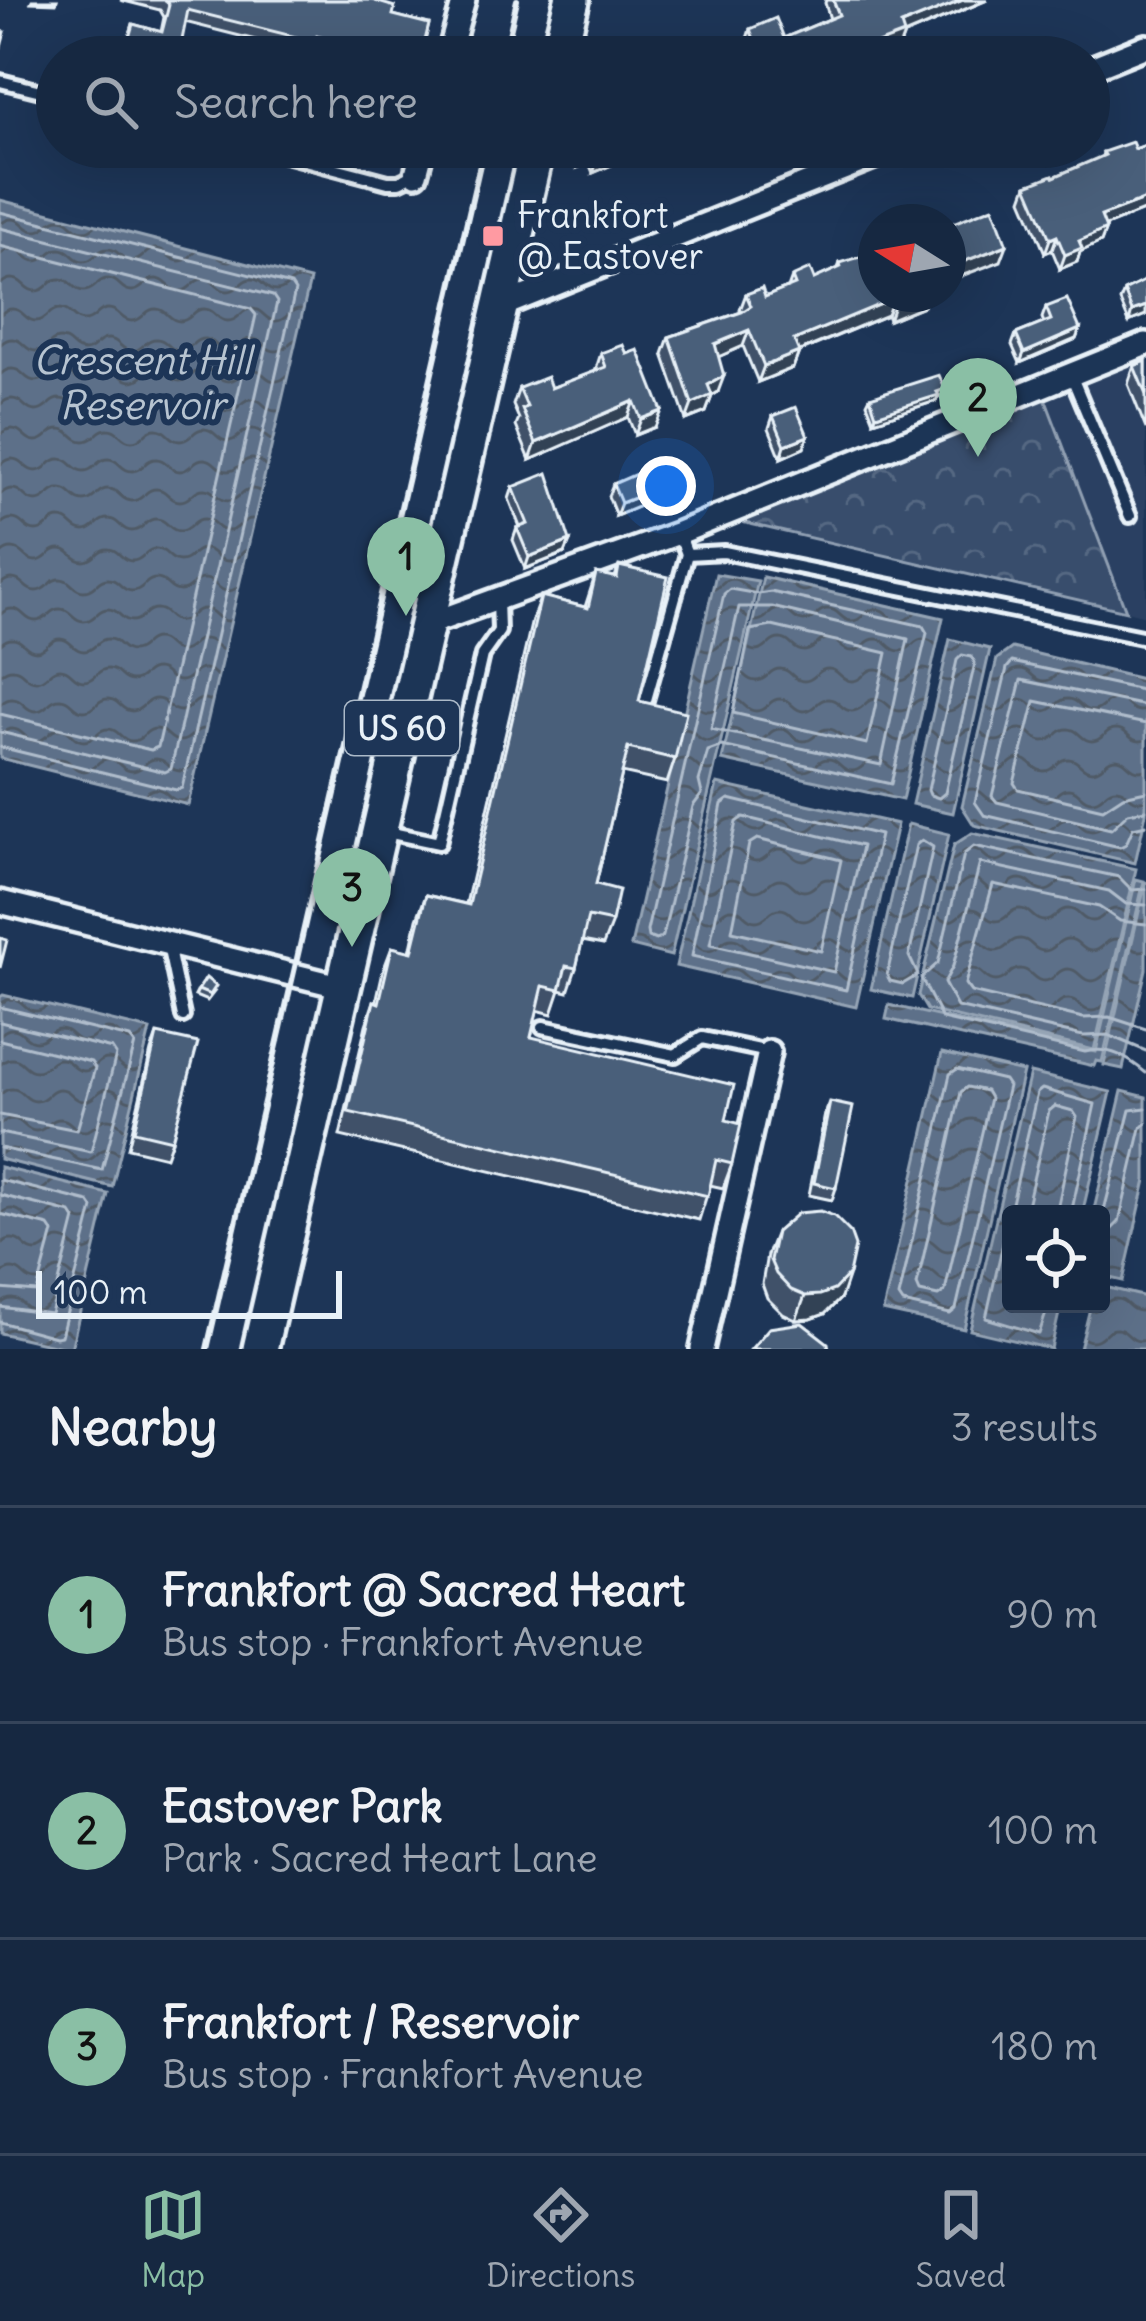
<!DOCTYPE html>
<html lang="en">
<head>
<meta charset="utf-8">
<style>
	:root { --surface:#162841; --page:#23344c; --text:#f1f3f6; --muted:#9ea6b1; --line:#35445a; --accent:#8abfa5 }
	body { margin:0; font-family:Delius,sans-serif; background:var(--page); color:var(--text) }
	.controls { position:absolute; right:36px; bottom:36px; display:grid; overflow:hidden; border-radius:12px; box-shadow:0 12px 48px #0002 }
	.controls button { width:108px; height:108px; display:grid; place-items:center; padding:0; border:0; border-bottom:3px solid var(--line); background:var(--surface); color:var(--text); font:60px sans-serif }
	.compass { position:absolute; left:858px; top:204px; width:108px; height:108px; border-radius:50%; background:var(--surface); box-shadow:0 12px 48px #0002; rotate:281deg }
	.scale { position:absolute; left:36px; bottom:30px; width:306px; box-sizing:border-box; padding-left:12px; border:6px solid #e8f1f8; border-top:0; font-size:33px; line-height:42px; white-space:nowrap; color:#e8f1f8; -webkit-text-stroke:9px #1d3557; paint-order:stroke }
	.you { position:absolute; left:666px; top:486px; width:42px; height:42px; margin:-30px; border:9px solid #fff; border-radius:50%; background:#1a73e8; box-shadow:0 0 0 18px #1a73e833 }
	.badge { display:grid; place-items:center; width:78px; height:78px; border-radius:50%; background:var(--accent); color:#111; font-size:39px; font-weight:700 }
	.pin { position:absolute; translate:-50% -99px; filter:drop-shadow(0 3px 6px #0008) }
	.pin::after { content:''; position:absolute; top:63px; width:42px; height:36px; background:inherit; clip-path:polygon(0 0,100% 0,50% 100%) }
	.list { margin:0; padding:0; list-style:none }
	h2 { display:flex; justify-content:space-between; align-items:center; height:156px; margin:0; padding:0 48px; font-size:51px }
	h2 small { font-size:39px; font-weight:400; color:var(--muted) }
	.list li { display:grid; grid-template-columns:78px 1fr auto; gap:36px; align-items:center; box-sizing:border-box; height:216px; padding:0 48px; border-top:3px solid var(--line) }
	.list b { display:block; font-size:45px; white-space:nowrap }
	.list p { margin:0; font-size:39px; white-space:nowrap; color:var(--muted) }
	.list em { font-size:39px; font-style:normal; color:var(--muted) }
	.icon { flex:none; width:66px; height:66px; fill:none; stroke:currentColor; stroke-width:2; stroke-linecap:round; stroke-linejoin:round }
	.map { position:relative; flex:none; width:1146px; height:1349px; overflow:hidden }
	.search { position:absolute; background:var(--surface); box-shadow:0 12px 48px #0002; left:36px; right:36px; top:36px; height:132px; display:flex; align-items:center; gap:30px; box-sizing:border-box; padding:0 42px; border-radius:66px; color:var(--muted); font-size:45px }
	.sheet { height:804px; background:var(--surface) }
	nav { display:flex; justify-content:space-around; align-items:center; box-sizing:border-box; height:168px; border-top:3px solid var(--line); background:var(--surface); font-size:33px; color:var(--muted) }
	nav a { display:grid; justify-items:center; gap:6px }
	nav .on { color:var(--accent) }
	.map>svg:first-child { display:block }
</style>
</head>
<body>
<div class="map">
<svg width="1146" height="1349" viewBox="0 0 1146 1349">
	<defs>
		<pattern id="park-crowns" width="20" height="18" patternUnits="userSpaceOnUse" patternTransform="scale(3)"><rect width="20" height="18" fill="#374d6c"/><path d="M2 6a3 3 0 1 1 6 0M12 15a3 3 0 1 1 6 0" fill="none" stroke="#546782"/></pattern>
		<pattern id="water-waves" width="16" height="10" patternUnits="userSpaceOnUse" patternTransform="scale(3)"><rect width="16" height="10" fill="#5d7089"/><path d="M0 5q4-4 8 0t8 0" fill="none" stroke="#505a66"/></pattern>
	</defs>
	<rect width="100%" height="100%" fill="#1d3557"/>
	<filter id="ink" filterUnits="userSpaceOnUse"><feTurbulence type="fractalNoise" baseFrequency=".00833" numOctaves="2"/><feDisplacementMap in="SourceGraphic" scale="24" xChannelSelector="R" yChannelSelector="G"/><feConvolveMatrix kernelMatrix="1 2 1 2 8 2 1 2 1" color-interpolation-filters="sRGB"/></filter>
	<g filter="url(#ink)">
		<path fill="#2a4162" d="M 1146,357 L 1146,616 L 1126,611 L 1043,393 Z"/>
		<path fill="url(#park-crowns)" stroke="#909fb2" stroke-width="3" d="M 1043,393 L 1126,611 L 733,520 Z"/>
		<g fill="url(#water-waves)" stroke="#95a4b5" stroke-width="3">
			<path d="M 0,200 L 310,280 L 188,805 L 0,758 Z"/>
			<path d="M 716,574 L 758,581 L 671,956 L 631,946 Z"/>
			<path d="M 763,577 L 943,618 L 902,800 L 722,760 Z"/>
			<path d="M 950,639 L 990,649 L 953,813 L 912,804 Z"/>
			<path d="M 1012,648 L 1146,680 L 1146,813 L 1135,863 L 974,825 L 962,806 L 997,659 Z"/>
			<path d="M 717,784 L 897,824 L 856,1007 L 676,966 Z"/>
			<path d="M 908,824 L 949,834 L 912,998 L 871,989 Z"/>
			<path d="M 972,833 L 1136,869 L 1094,1050 L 927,1010 L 918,995 L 954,845 Z"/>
			<path d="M 1136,879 L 1144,881 L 1102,1062 L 1096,1061 L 1094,1066 L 886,1019 L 889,1005 L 1096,1052 Z"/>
			<path d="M 1146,881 L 1146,969 L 1123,1069 L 1104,1065 Z"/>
			<path d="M 3,995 L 150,1030 L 112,1187 L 0,1159 L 0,997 Z"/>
			<path d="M 942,1053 L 1023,1072 L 964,1329 L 883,1311 Z"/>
			<path d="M 1030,1073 L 1111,1092 L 1082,1214 L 1011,1214 L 1011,1304 L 1061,1304 L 1051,1349 L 970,1330 Z"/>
			<path d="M 1122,1091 L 1146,1097 L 1146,1180 L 1123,1281 L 1101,1276 L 1101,1214 L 1093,1214 Z"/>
			<path d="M 0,1167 L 108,1194 L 71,1349 L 0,1333 Z"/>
			<path d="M 1101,1286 L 1146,1297 L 1146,1349 L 1080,1349 L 1091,1304 L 1101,1304 Z"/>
		</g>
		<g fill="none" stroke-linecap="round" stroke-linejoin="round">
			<g stroke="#b0bdcc" stroke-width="3">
				<path d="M 0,212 L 291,285 L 295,291 L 182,788 L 176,790 L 0,747"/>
				<path d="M 0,228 L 273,296 L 277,302 L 171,769 L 165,772 L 0,732"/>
				<path d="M 0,246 L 251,309 L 256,315 L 158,747 L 151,750 L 0,714"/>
				<path d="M 730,589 L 758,594 L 771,592 L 923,626 L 927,633 L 891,784 L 722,746 L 708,751 L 699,781 L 702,794 L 693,806 L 663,936 L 656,940 L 648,937 L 647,931 L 724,594 Z"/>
				<path d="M 739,607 L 772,607 L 908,639 L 881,765 L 711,729 Z"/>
				<path d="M 772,626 L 887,653 L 867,744 L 733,713 L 750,630 Z"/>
				<path d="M 962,655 L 972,657 L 975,663 L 945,793 L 939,798 L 930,795 L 928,790 L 957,660 Z"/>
				<path d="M 1146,691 L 1012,662 L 1007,668 L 975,802 L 984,815 L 1120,847 L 1126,844 L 1133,828 L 1146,825"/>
				<path d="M 1146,706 L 1021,680 L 992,796 L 997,802 L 1111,829 L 1128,813 L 1146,810"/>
				<path d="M 1146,724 L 1035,701 L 1014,783 L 1018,789 L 1103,809 L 1123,796 L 1146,791"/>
				<path d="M 729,799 L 880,835 L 846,990 L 692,956 L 722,804 Z"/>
				<path d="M 743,817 L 862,846 L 834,972 L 710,944 L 736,822 Z"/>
				<path d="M 757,839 L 841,860 L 821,951 L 732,931 L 749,844 Z"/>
				<path d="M 922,840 L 933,847 L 909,956 L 918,975 L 903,984 L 890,981 L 887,975 L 916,845 Z"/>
				<path d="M 1146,889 L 1132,890 L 1119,877 L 974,846 L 964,854 L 938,963 L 921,978 L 942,1019 L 1085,1052 C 1110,1045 1129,1059 1146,1073"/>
				<path d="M 1146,905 L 1126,904 L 1109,891 L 980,863 L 953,966 L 944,983 L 957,1007 L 1083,1036 L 1108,1035 L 1146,1051"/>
				<path d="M 1146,924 L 1120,921 L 1099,907 L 993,884 L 965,984 L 971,992 L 1083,1018 L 1109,1017 L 1146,1029"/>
				<path d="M 0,1007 L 130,1038 L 135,1044 L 102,1170 L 0,1148"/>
				<path d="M 0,1022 L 112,1049 L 116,1055 L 91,1152 L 0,1133"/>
				<path d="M 0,1040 L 91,1062 L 95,1068 L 77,1130 L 0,1115"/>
				<path d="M 957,1069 L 1004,1080 L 1008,1086 L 956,1309 L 950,1314 L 903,1303 L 899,1297 L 950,1074 Z"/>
				<path d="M 967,1087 L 986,1091 L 990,1098 L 945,1291 L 938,1296 L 920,1292 L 917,1285 L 961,1092 Z"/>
				<path d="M 0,1180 L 89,1202 L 93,1208 L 61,1336 L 55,1337 L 0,1322"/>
				<path d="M 0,1195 L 71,1213 L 75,1219 L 51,1314 L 0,1307"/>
				<path d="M 0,1214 L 49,1226 L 53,1232 L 37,1292 L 0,1289"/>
				<path d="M 1025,1214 L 1049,1111 L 1055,1106 L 1073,1111 L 1077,1117 L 1056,1214"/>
				<path d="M 1101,1222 L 1130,1110 L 1146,1108"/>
				<path d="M 1101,1240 L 1119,1222 L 1141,1128 L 1146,1123"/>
				<path d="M 1049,1304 L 1039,1334 L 986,1318 L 1037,1093 L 1042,1089 L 1095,1104 L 1071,1214"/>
			</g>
			<g stroke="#e8f1f8" stroke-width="20">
				<g id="service">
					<path d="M 0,81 L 57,95"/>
					<path d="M 255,147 L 388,182 L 399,182 L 416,174"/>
					<path d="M 1071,375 L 1130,516"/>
					<path d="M 679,533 L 687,554 L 724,552 L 1146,638"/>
					<path d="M 644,707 L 687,554"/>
					<path d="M 382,831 L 439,843 L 482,655 L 499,631 L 498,600"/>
					<path d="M 168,945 L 183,1016"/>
					<path d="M 543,1027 L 675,1055 L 702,1038 L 769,1052"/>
				</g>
			</g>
			<g stroke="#e8f1f8" stroke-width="30">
				<g id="minor">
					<path d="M 448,57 L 464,0"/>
					<path d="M 1089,69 L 1146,46"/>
					<path d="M 416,174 L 423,147"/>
					<path d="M 499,307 L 898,147"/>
					<path d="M 426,625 L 679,533 L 1146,344"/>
					<path d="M 0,902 L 343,987"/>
					<path d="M 702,1349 L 769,1052"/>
				</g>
			</g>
			<g stroke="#e8f1f8" stroke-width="42">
				<g id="primary">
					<path d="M 558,57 L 572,0"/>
					<path d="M 260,1349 L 537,147"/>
				</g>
			</g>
			<use href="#service" stroke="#1d3557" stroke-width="10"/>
			<use href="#minor" stroke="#1d3557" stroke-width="21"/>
			<use href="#primary" stroke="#1d3557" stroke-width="33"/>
			<g stroke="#e8f1f8" stroke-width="6">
				<path d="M 504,57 L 517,0"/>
				<path d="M 207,1349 L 484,147"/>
			</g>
		</g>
		<g fill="#3f5169" stroke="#e8f1f8" stroke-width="3">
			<path d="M 120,0 L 372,0 L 393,15 L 429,24 L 421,57 L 384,57 L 377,55 L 376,57 L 348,57 L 314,48 L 311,54 L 185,22 L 178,57 L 138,57 L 124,53 L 133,24 L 161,32 L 164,17 L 160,10 Z"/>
			<path d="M 826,0 L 987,0 L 904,35 L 899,48 L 874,57 L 737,57 L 750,52 L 746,42 L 750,29 L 784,38 L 830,19 L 825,3 Z"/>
			<path d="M 1146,145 L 1146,210 L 1105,226 L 1106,229 L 1101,242 L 1080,252 L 1077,262 L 1060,269 L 1052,250 L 1045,253 L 1022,199 L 1027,185 L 1054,177 L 1102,157 L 1103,152 L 1135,149 Z"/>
			<path d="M 573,147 L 653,147 L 593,173 L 589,163 L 577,168 L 571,153 Z"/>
			<path d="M 840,263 L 927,295 L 923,306 L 889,320 L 887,315 L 799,352 L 793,368 L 758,382 L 743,346 L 718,357 L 718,392 L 712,396 L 706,412 L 686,420 L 663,354 L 669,337 L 741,312 L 740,310 L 746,294 L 765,297 L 788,288 L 792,277 L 814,279 L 838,268 Z"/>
			<path d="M 1146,280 L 1129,322 L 1120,301 L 1124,291 Z"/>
			<path d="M 1046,307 L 1080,329 L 1076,339 L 1020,363 L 1012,345 L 1016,334 L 1044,323 L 1042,318 Z"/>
			<path d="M 601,353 L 655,427 L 635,435 L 628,417 L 530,460 L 516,426 L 519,419 L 513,405 L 519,388 L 551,388 L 595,372 Z"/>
			<path d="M 1146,361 L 1146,429 L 1128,384 L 1134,366 Z"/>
			<path d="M 943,395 L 938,397 L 936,401 L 874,421 L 867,403 L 870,397 Z"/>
			<path d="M 773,416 L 808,436 L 804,448 L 781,458 L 769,428 Z"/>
			<path d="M 613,484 L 644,494 L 640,506 L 616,516 L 608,496 Z"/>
			<path d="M 513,487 L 570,541 L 565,553 L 525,569 L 513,540 L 517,528 L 520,527 L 509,499 Z"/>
			<path d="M 619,566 L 639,701 L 675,759 L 667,783 L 622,773 L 596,884 L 612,922 L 603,945 L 582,941 L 576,968 L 568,992 L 560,990 L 552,1014 L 537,1010 L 531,1037 L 726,1120 L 732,1164 L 723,1188 L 710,1185 L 699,1220 L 340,1136 L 366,1025 L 374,1001 L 376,1002 L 383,971 L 392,947 L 410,952 L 417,919 L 426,895 L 466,904 L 532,620 L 541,596 L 585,607 L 596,573 L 615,577 Z"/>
			<path d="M 198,990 L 214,992 L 207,1001 L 195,996 Z"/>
			<path d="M 157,1034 L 172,1140 L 166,1157 L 128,1148 L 151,1051 Z"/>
			<path d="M 830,1102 L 836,1188 L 832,1200 L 809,1195 L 825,1114 Z"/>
			<path d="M 776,1232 L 841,1298 L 825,1314 L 811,1319 L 796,1320 L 783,1314 L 767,1298 L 762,1284 L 767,1255 Z"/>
		</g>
		<g fill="#334255" stroke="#e8f1f8" stroke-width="3">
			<path d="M 32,0 L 57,0 L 56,3 L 31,2 Z"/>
			<path d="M 962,0 L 987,0 L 904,35 L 899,48 L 874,57 L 843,57 L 901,25 Z"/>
			<path d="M 627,147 L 653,147 L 593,173 L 598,159 Z"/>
			<path d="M 594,150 L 589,163 L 577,168 L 582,154 Z"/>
			<path d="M 1146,199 L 1146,210 L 1096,230 L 1101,216 Z"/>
			<path d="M 1106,229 L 1101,242 L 1080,252 L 1077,262 L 1060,269 L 1065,255 L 1079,241 Z"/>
			<path d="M 1057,236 L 1052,250 L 1045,253 L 1050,239 Z"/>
			<path d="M 1007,245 L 1001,261 L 948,281 L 949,267 Z"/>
			<path d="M 918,294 L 930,294 L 927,295 L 923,306 L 889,320 L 895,303 Z"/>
			<path d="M 893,299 L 887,315 L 788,356 L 794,340 Z"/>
			<path d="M 1146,306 L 1146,315 L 1129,322 L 1132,311 Z"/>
			<path d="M 1080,329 L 1076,339 L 1020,363 L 1024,353 Z"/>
			<path d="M 749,330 L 743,346 L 709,361 L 715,344 Z"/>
			<path d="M 799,352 L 793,368 L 758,382 L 764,366 Z"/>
			<path d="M 724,376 L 718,392 L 712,396 L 706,412 L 686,420 L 692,404 L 708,385 Z"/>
			<path d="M 945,389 L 943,395 L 938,397 L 936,401 L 874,421 L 876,415 Z"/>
			<path d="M 634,401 L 628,417 L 530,460 L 536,443 Z"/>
			<path d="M 662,411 L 655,427 L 635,435 L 641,419 Z"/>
			<path d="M 808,436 L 804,448 L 781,458 L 785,445 Z"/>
			<path d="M 644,494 L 640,506 L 616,516 L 621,503 Z"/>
			<path d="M 570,541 L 565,553 L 525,569 L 529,557 Z"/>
			<path d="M 849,1274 L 841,1298 L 825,1314 L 811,1319 L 796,1320 L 805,1296 Z"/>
		</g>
		<g fill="#495e7a" stroke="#e8f1f8" stroke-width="3">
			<path d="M 166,0 L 372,0 L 395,7 L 393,15 L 429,24 L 422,53 L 380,43 L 378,51 L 317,36 L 316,42 L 188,10 L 179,55 L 128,41 L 133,24 L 162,32 L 169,5 Z"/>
			<path d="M 833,0 L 963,0 L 901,25 L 904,34 L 843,57 L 737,57 L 758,49 L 750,29 L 776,18 L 784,38 L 839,15 Z"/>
			<path d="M 0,31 L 5,32 L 0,51 Z"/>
			<path d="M 1132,142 L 1135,149 L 1146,145 L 1146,199 L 1101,216 L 1106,229 L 1079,241 L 1082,248 L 1065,255 L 1057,236 L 1050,239 L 1027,185 L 1053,175 L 1054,177 L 1105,155 L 1103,152 Z"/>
			<path d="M 579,147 L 627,147 L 598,159 L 594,150 L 582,154 Z"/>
			<path d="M 993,207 L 1007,245 L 949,267 L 951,272 L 948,273 L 948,225 Z"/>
			<path d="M 876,252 L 876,294 L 918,294 L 895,303 L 893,299 L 794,340 L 799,352 L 764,366 L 749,330 L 715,344 L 724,376 L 708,385 L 712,395 L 692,404 L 669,337 L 742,312 L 751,306 L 746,294 L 762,288 L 765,297 L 795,285 L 792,277 L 810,269 L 814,279 L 841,267 L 840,263 Z"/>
			<path d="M 1146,280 L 1146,306 L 1132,311 L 1124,291 Z"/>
			<path d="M 1067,299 L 1080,329 L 1024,353 L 1016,334 L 1051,320 L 1046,307 Z"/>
			<path d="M 623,345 L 627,354 L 638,350 L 662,411 L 641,419 L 634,401 L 536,443 L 522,409 L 527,407 L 519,388 L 547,377 L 551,388 L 606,367 L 601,353 Z"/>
			<path d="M 1146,361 L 1146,395 L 1134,366 Z"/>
			<path d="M 939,375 L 945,389 L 937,392 L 939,395 L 876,415 L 870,397 Z"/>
			<path d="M 796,407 L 808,436 L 785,445 L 773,416 Z"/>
			<path d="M 548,473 L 570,541 L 529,557 L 517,528 L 528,524 L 513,487 Z"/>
			<path d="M 636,474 L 644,494 L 621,503 L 613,484 Z"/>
			<path d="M 619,566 L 668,577 L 639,701 L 686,712 L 675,759 L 628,748 L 596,884 L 619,890 L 612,922 L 588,917 L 576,968 L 566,966 L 560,990 L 543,986 L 531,1037 L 734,1085 L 726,1120 L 741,1124 L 732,1164 L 716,1160 L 708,1196 L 348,1112 L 374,1001 L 379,1003 L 392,947 L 412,952 L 426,895 L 469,905 L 541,596 L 588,608 L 596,573 L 617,578 Z"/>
			<path d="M 0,938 L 7,940 L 0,968 Z"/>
			<path d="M 206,978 L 216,986 L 210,995 L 198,990 Z"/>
			<path d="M 157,1034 L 198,1043 L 172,1140 L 134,1131 Z"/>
			<path d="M 830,1102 L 853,1107 L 836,1188 L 814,1183 Z"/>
			<path d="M 820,1211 L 834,1216 L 850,1232 L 855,1246 L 849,1274 L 834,1290 L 820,1295 L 805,1296 L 791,1290 L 776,1274 L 770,1260 L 776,1232 L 798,1213 Z"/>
			<path d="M 802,1323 L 828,1343 L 829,1349 L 751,1349 L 769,1328 Z"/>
		</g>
	</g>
	<rect fill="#ff9aa2" stroke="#1d3557" stroke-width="4.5" x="481" y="224" width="24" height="24" rx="6"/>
	<g text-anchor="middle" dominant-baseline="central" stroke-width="12" stroke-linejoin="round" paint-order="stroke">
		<rect fill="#1d3557" stroke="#abb9c8" stroke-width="3" x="345" y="701" width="114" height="54" rx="9"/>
		<g font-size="33" font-weight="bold" fill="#e8f1f8">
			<text x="402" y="728">US 60</text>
		</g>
		<g font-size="36" fill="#e8f1f8" stroke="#1d3557" text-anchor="start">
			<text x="517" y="215">Frankfort<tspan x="517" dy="41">@ Eastover</tspan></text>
		</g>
		<g font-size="39" font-style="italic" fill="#b7c4d1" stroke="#1d3557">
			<text x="142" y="360">Crescent Hill<tspan x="142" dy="45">Reservoir</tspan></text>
		</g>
	</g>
</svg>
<div class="controls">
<button><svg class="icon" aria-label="locate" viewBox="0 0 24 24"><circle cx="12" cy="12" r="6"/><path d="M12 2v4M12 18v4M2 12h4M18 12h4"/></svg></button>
</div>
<svg class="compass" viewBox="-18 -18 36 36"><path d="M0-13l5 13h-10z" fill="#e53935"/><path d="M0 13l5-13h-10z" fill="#9ea6b1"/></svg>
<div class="scale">100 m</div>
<div class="you"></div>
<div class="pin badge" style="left:406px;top:616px">1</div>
<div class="pin badge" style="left:978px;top:457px">2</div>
<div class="pin badge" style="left:352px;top:947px">3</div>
<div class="search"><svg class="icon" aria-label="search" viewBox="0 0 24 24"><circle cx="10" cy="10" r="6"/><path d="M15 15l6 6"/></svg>Search here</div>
</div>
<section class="sheet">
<h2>Nearby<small>3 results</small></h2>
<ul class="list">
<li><span class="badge">1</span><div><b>Frankfort @ Sacred Heart</b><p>Bus stop · Frankfort Avenue</p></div><em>90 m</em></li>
<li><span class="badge">2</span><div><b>Eastover Park</b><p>Park · Sacred Heart Lane</p></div><em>100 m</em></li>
<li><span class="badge">3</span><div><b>Frankfort / Reservoir</b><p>Bus stop · Frankfort Avenue</p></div><em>180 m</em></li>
</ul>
</section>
<nav>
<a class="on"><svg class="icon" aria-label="map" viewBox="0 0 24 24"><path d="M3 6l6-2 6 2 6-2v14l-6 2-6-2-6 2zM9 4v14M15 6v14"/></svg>Map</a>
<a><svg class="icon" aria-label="directions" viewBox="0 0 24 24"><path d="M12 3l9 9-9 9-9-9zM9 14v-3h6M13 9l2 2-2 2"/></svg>Directions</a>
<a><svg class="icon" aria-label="saved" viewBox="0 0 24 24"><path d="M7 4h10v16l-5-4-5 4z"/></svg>Saved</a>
</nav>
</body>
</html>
